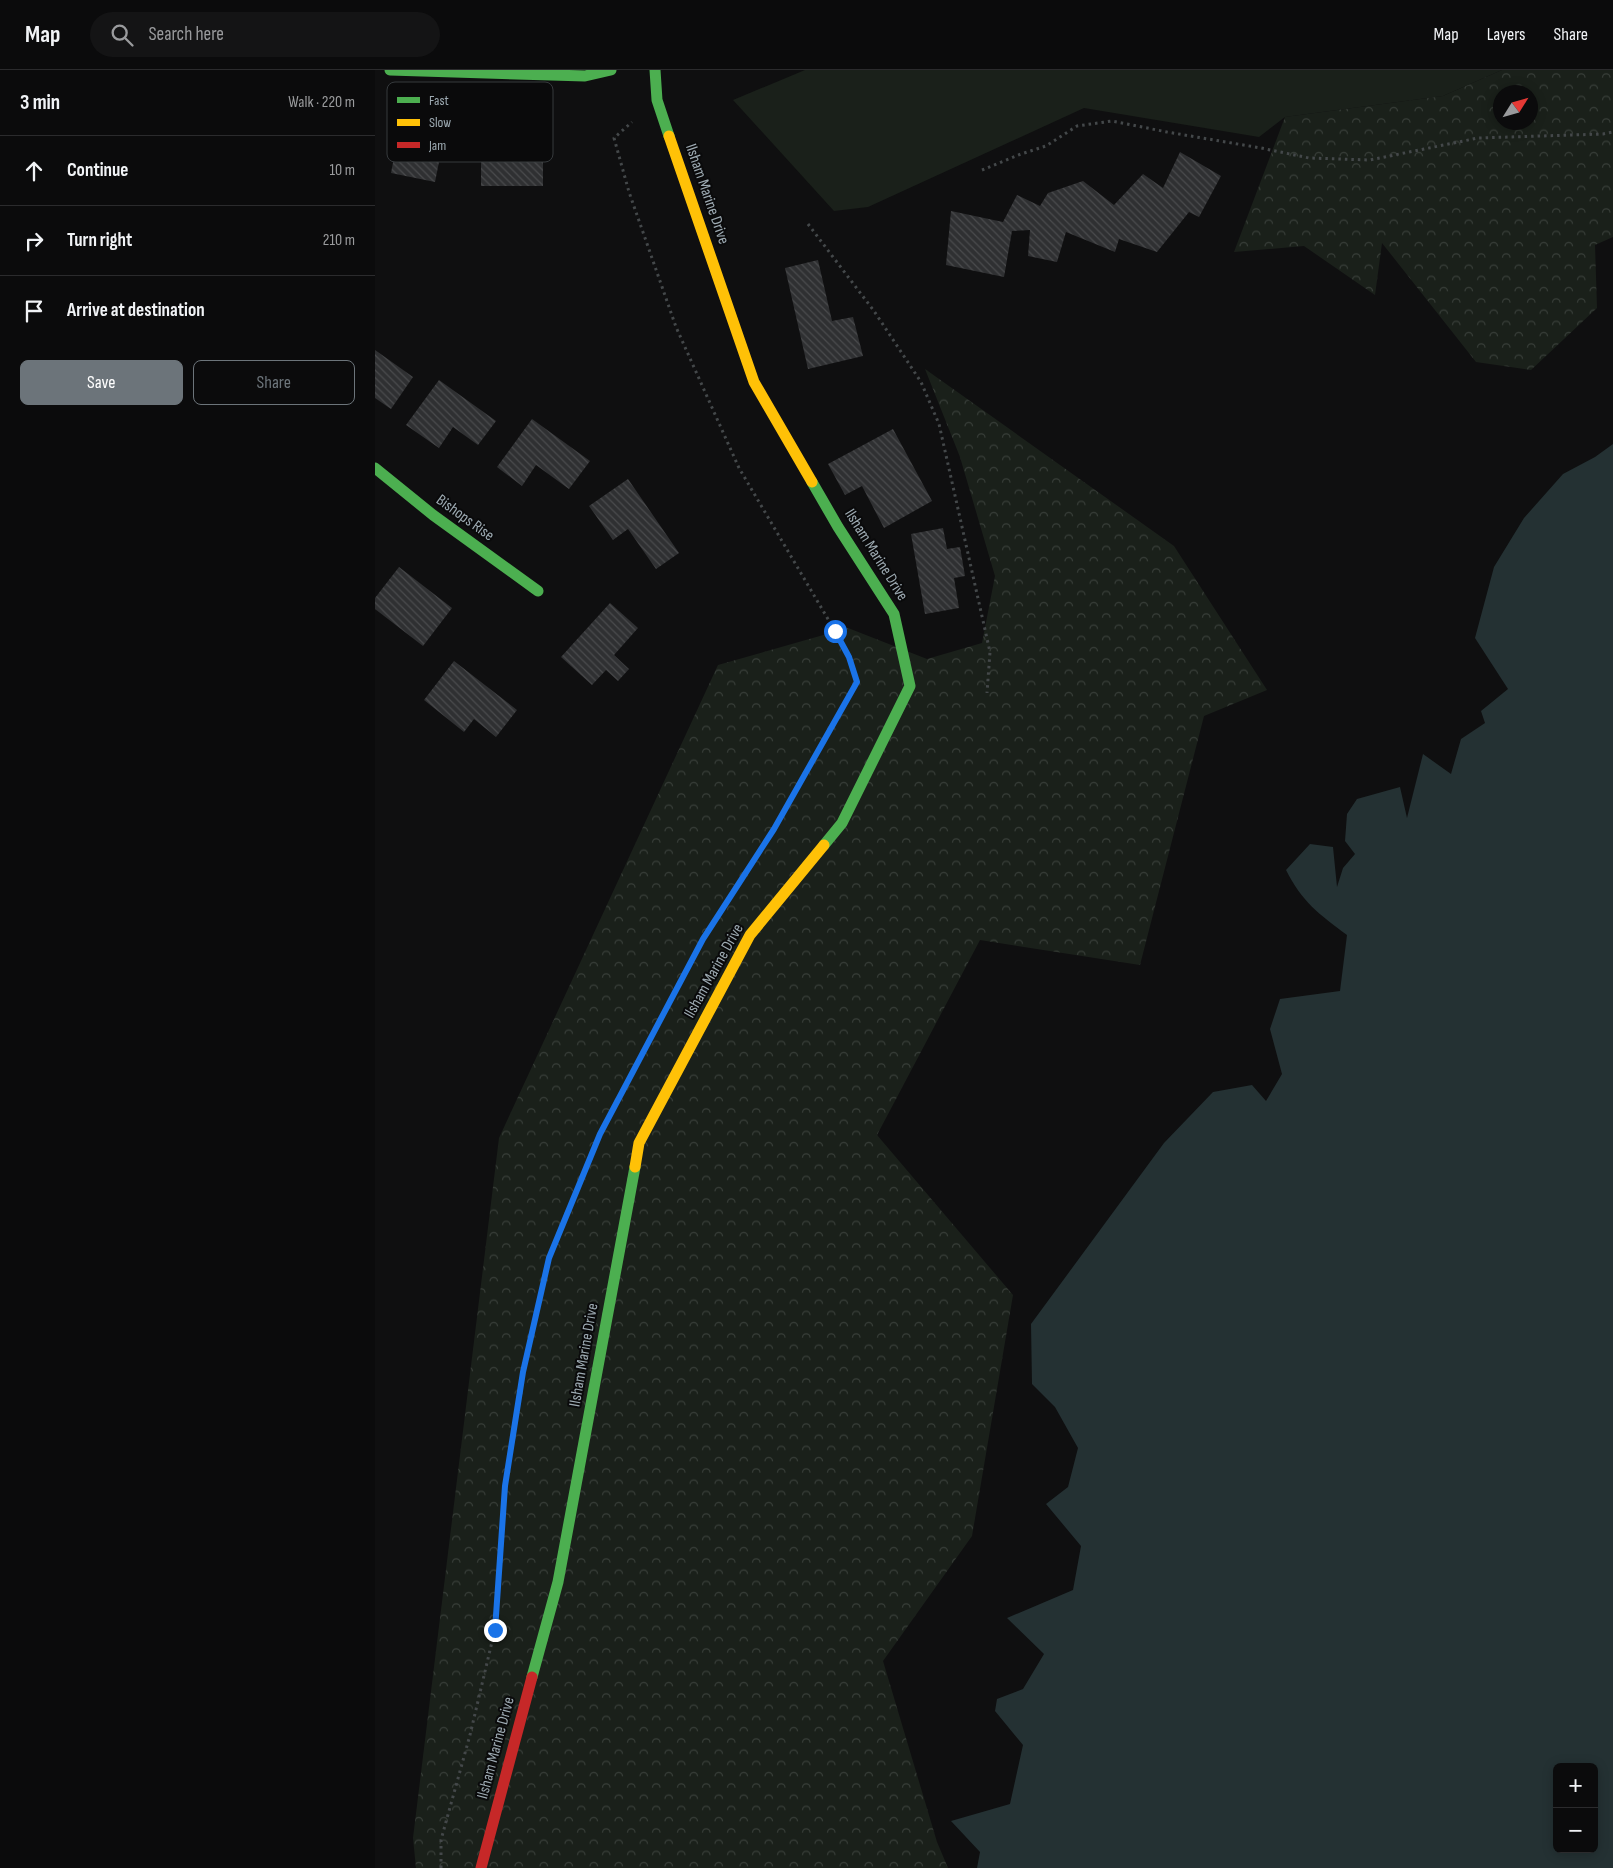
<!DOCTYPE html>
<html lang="en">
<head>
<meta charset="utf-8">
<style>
	:root { --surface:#0b0b0c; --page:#141415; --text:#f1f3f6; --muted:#9a9b9d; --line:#2b2b2d; --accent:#6c747a }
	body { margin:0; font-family:"Sofia Sans Condensed",sans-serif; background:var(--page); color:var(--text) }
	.controls { position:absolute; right:15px; bottom:15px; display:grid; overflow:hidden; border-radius:8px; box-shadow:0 2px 12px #0003 }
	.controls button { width:45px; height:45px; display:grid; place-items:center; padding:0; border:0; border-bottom:1px solid var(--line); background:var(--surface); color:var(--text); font:25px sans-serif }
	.compass { position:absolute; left:1118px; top:15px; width:45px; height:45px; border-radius:50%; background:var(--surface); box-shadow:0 2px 12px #0003; rotate:53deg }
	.stop { position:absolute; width:15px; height:15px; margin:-11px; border:4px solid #1a73e8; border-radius:50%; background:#fff }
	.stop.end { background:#1a73e8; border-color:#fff; box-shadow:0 1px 5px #0008 }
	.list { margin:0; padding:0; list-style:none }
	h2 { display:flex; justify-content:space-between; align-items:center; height:65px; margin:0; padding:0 20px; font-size:21px }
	h2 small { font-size:16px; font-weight:400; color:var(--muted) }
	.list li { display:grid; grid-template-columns:32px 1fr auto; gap:15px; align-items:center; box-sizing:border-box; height:70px; padding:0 20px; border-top:1px solid var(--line) }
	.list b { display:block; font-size:19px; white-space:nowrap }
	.list em { font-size:16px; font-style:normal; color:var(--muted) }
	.actions { display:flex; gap:10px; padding:15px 20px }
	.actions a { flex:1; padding:11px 0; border:1px solid var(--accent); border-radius:8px; text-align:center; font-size:18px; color:var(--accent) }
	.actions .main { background:var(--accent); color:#fff }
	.icon { flex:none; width:28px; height:28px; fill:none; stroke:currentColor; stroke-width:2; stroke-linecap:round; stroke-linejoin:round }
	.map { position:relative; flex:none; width:1238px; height:1798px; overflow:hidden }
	header { display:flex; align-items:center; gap:30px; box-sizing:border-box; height:70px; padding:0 25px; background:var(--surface); border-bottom:1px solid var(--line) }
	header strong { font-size:24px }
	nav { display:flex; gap:28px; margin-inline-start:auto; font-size:18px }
	.search { width:350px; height:45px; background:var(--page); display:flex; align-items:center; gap:12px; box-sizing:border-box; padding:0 18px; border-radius:28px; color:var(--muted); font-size:19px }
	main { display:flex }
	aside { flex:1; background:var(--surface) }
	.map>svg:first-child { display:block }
</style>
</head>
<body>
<header>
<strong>Map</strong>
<div class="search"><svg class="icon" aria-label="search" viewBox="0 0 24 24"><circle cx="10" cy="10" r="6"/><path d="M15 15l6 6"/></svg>Search here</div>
<nav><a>Map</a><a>Layers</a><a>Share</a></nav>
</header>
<main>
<aside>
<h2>3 min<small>Walk · 220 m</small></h2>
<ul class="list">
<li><svg class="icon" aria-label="ahead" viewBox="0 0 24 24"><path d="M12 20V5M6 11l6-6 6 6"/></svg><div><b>Continue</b></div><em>10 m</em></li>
<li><svg class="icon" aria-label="right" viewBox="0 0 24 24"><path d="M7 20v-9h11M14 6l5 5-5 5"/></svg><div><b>Turn right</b></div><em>210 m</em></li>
<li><svg class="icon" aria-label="arrive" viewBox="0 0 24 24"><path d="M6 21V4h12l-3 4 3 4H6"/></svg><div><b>Arrive at destination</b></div></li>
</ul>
<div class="actions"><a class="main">Save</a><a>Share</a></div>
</aside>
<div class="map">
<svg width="1238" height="1798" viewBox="0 0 1238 1798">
	<defs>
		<pattern id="forest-crowns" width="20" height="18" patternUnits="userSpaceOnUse" patternTransform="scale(1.25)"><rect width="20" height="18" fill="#1a201a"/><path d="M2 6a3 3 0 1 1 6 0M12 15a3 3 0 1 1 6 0" fill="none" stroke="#383e39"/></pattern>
		<pattern id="building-back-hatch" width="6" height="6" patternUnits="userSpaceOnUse" patternTransform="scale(1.25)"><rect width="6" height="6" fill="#2f3032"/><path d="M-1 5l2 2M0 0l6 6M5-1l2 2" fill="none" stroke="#4a4b4d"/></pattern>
	</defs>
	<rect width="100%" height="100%" fill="#0f0f10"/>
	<path fill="#1a201a" d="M 430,0 L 1127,0 L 1068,26 L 910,47 L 884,67 L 709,38 L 493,137 L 459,141 L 358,30 Z"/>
	<g fill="url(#forest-crowns)" fill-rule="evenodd">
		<path d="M 1127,0 L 1238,0 L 1238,167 L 1220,175 L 1222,238 L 1156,300 L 1101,292 L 1007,173 L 1000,225 L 929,176 L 859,182 L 910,47 L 1068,26 ZM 1126,22 L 1156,22 L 1156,52 L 1126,52 Z"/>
		<path d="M 550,299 L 799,476 L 892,620 L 829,646 L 765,895 L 605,870 L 502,1065 L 638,1225 L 597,1466 L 508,1591 L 562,1772 L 573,1798 L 41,1798 L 38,1768 L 124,1068 L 343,595 L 473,558 L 552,589 L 607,573 L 620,506 L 585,387 Z"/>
	</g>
	<path fill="#243133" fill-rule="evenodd" d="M 1238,374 L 1238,1798 L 602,1798 L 605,1782 L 576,1751 L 635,1734 L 648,1675 L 620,1641 L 622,1629 L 648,1619 L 669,1584 L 632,1548 L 698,1520 L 706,1476 L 671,1434 L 693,1417 L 703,1378 L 680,1337 L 657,1314 L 656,1254 L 789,1073 L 838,1022 L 877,1015 L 891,1031 L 907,1004 L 895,959 L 905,929 L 965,921 L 972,865 C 944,844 927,832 911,800 L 935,774 L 958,777 L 962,817 L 968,798 L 980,784 L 970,771 L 972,744 L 982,729 L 1025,717 L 1032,748 L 1048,684 L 1076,704 L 1086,669 L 1110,653 L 1106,641 L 1133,619 L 1100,568 L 1119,497 L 1149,448 L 1188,404 L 1220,387 ZM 1182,1697 L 1219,1697 L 1219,1779 L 1182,1779 Z"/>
	<g fill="url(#building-back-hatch)">
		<path d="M 26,51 L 87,63 L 82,90 L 65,87 L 60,112 L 16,103 Z"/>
		<rect x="106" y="68" width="62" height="48"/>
		<path d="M 805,82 L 846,106 L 824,147 L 814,142 L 782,182 L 744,169 L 740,182 L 691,162 L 682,192 L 653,186 L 655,160 L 637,161 L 629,207 L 571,195 L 576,141 L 628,152 L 642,125 L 665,136 L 673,123 L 708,111 L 739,135 L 768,104 L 788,118 Z"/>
		<path d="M 443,190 L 457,251 L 478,247 L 488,286 L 433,299 L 410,198 Z"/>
		<path d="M 0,280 L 38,307 L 16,339 L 0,328 Z"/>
		<path d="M 64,310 L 121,351 L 103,375 L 78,357 L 64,378 L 31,355 Z"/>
		<path d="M 157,349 L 215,391 L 194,419 L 161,395 L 147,416 L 122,397 Z"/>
		<path d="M 518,359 L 557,431 L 509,458 L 487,416 L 470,425 L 453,394 Z"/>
		<path d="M 253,409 L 304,483 L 281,499 L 253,459 L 238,470 L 214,436 Z"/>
		<path d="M 568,458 L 572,479 L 585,477 L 590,506 L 579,508 L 584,538 L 550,544 L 536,464 Z"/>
		<path d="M 24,497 L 77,538 L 48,576 L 0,539 L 0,528 Z"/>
		<path d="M 235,533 L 263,558 L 239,585 L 254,599 L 243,611 L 231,600 L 217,615 L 186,587 Z"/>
		<path d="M 79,591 L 142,640 L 121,667 L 99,649 L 89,662 L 49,630 Z"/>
	</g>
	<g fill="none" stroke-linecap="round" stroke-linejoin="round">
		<g stroke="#44484a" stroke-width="3" stroke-dasharray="2.5 4" stroke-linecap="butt">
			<path d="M 607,100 L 646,84 L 671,76 L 702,56 L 737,51 L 792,62 L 886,78 L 934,88 L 995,90 L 1103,68 L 1228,64 L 1238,62"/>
			<path d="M 433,154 L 499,241 L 546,312 L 564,354 L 615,582 L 612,623"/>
			<path d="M 66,1798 L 66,1770 L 95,1665 L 120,1559 L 130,1416 L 148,1303 L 174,1188 L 225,1064 L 328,869 L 399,759 L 482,612 L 475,587 L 460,561 L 364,398 L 301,257 L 254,122 L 239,68 L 257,52"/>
		</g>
		<g stroke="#4caf50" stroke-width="11">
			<path d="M 15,0 L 210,6 L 236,0"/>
			<path d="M 280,0 L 282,30 L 294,66"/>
			<path d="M 0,398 L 58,445 L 163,521"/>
			<path d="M 437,412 L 463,457 L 519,544 L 535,616 L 467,753 L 449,775"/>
			<path d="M 157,1607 L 183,1512 L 260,1097"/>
		</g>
		<g stroke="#ffc107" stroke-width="11">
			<path d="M 294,66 L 379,312 L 437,412"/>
			<path d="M 260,1097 L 264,1073 L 375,865 L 449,775"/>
		</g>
		<path stroke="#c62828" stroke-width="11" d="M 106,1798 L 157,1607"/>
	</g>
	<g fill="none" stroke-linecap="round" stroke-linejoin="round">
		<path stroke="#1a73e8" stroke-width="6" d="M 120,1560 L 130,1416 L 148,1302 L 174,1188 L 225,1064 L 328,869 L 399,759 L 482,612 L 474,587 L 460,561"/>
	</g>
	<g text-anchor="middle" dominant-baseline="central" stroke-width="4" stroke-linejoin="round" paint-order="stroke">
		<g font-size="16" fill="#9eabb3" stroke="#0a0a0b">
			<text transform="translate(332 124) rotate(71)">Ilsham Marine Drive</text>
			<text transform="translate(90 448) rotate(36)">Bishops Rise</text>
			<text transform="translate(501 485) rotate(58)">Ilsham Marine Drive</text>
			<text transform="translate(339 901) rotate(-61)">Ilsham Marine Drive</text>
			<text transform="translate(209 1285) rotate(-80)">Ilsham Marine Drive</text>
			<text transform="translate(121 1678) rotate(-75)">Ilsham Marine Drive</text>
		</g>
	</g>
	<rect x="12" y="12" width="166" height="80" rx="8" fill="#0a0a0b" stroke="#363a3d" stroke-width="1"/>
	<rect x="22" y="27" width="23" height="6" fill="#4caf50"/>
	<rect x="22" y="49" width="23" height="7" fill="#ffc107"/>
	<rect x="22" y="72" width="23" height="6" fill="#c62828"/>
	<g font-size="14" fill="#9eabb3">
		<text x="54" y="35">Fast</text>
		<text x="54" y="57">Slow</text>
		<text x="54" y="80">Jam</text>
	</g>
</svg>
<div class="controls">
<button>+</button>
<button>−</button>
</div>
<svg class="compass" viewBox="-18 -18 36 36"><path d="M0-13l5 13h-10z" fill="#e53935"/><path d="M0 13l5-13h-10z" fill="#9a9b9d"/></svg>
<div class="stop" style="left:460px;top:561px"></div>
<div class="stop end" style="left:120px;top:1560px"></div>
</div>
</main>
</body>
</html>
